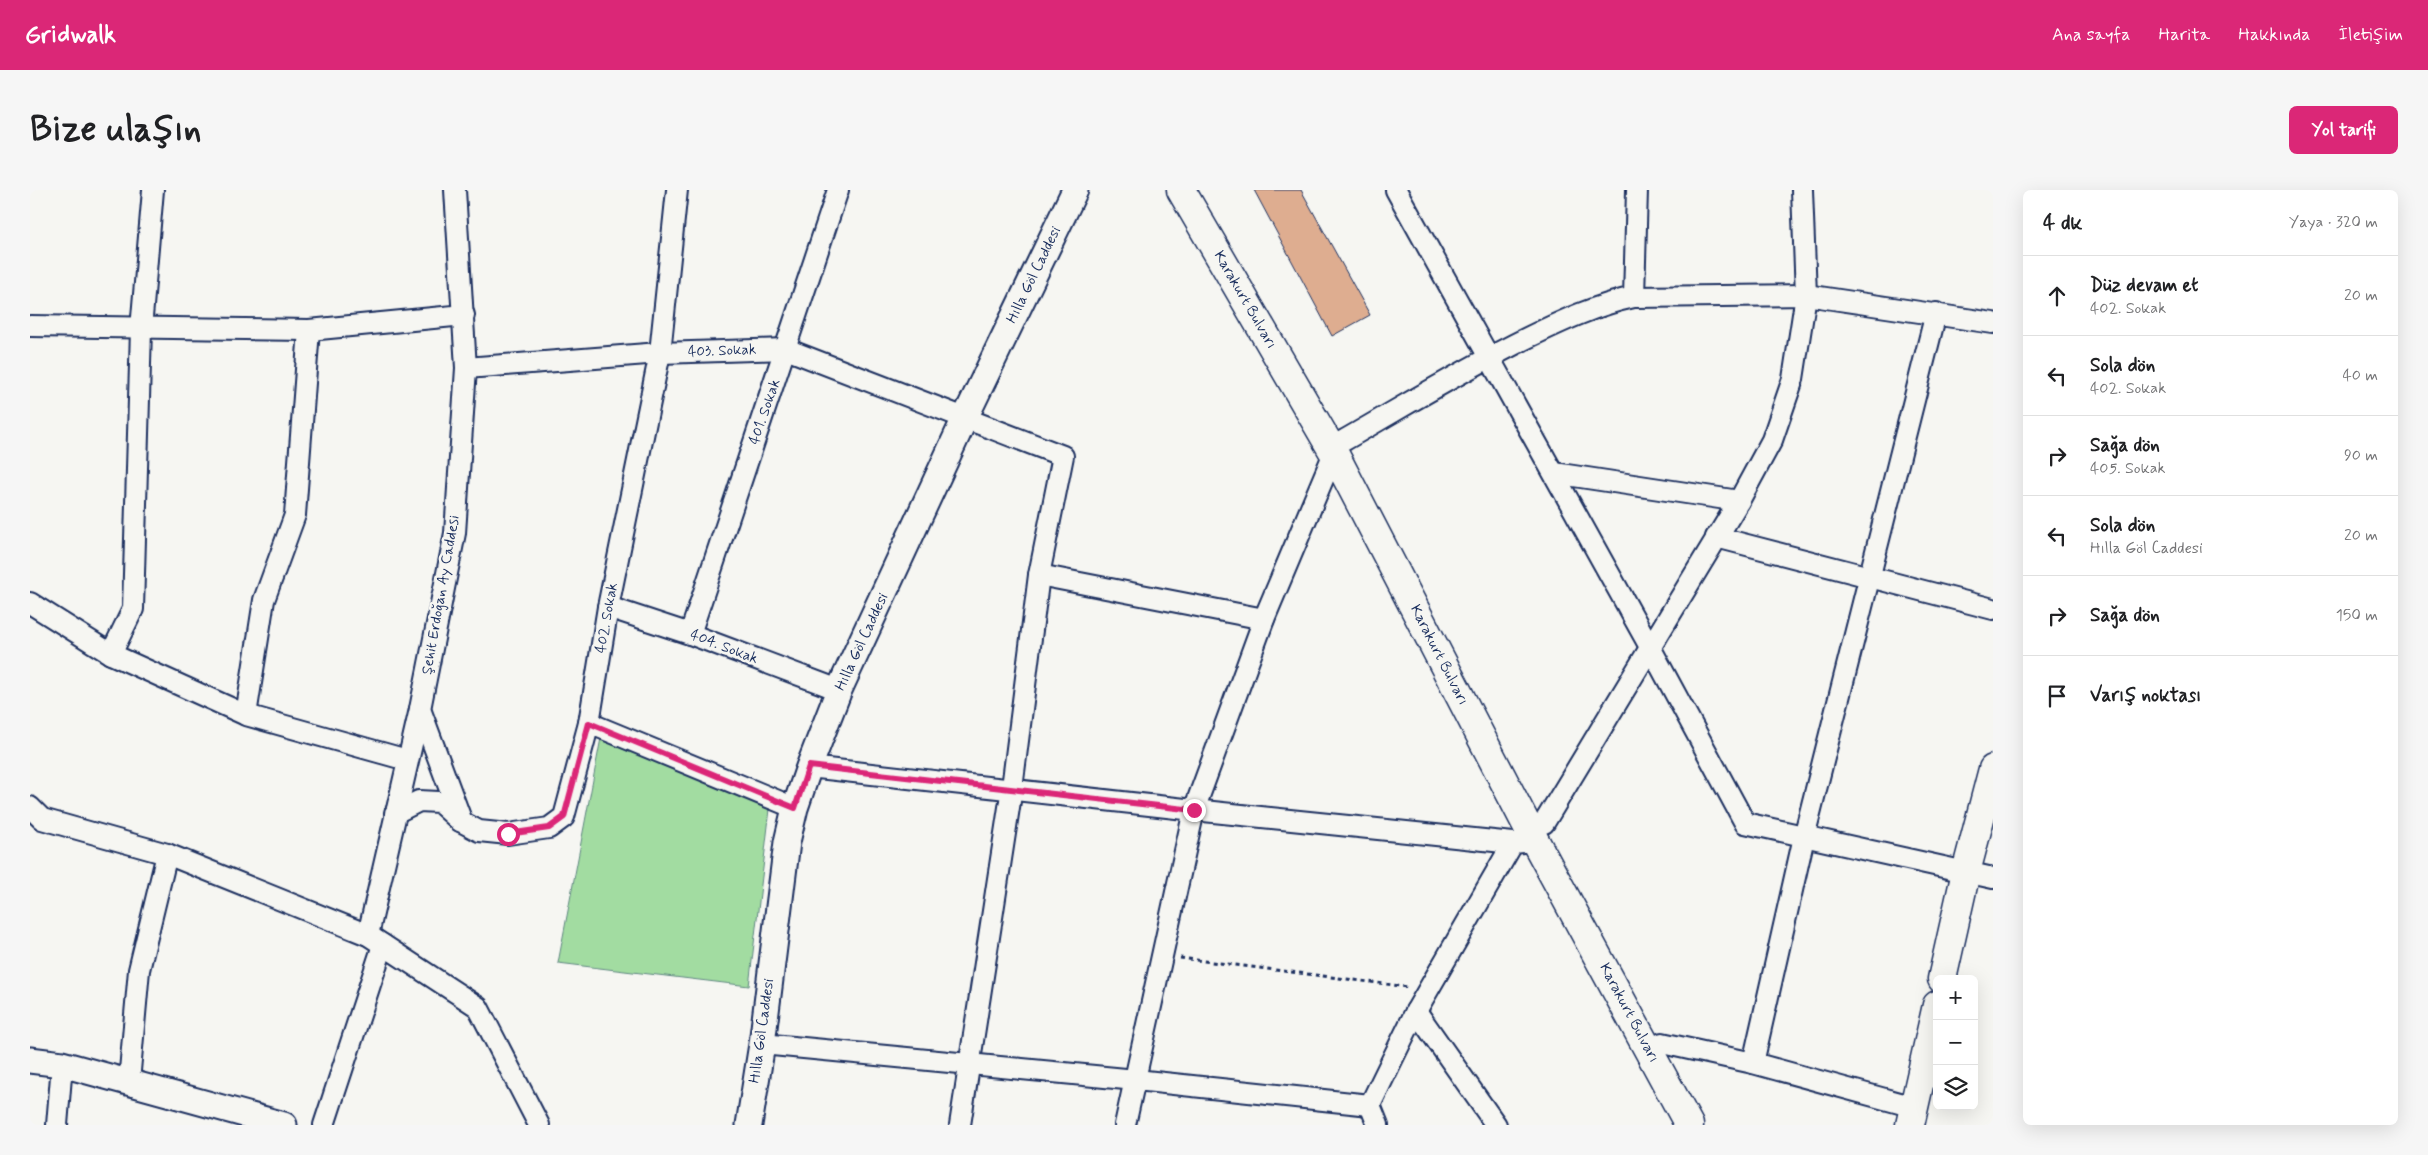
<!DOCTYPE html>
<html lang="tr">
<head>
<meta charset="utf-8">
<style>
	:root { --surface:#fff; --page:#f6f6f6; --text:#202124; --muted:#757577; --line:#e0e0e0; --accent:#db2777 }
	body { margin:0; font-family:Mynerve,sans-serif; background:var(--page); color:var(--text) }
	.controls { position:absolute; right:15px; bottom:15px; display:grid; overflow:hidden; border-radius:8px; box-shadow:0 5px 20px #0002 }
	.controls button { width:45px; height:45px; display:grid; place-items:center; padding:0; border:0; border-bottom:1px solid var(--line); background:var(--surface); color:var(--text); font:25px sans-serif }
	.stop { position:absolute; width:15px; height:15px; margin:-11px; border:4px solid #db2777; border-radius:50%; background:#fff }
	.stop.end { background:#db2777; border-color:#fff; box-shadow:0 1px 5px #0008 }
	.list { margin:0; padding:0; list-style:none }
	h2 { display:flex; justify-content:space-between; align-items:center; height:65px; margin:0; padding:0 20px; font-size:21px }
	h2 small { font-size:16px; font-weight:400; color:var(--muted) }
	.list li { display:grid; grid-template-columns:32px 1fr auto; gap:15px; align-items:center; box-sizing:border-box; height:80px; padding:0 20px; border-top:1px solid var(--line) }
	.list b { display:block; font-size:19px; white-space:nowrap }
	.list p { margin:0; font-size:16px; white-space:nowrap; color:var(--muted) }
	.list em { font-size:16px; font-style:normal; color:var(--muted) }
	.icon { flex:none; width:28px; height:28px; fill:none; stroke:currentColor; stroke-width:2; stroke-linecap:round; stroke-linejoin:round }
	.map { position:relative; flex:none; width:1963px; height:935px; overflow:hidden; border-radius:8px }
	header { display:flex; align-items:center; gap:30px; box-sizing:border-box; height:70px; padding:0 25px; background:var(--accent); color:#fff }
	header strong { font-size:24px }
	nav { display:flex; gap:28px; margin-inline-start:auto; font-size:18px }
	.intro { display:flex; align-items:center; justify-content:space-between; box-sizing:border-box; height:120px; padding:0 30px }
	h1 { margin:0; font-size:35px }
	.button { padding:12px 22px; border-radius:8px; background:var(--accent); color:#fff; font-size:18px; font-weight:700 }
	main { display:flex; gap:30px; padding:0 30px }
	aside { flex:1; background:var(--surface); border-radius:8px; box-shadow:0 5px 20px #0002 }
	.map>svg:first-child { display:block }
</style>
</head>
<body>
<header>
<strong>Gridwalk</strong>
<nav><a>Ana sayfa</a><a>Harita</a><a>Hakkında</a><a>İletişim</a></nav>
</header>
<div class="intro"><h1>Bize ulaşın</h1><a class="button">Yol tarifi</a></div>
<main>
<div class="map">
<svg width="1963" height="935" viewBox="0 0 1963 935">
	<rect width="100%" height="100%" fill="#f6f6f2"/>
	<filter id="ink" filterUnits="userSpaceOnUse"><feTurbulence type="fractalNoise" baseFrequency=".02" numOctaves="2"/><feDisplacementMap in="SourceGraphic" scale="10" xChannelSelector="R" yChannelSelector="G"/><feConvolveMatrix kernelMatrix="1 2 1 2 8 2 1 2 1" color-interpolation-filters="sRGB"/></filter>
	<g filter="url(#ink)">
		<path fill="#a2dca1" stroke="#5e8680" d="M 571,548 L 740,619 L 719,796 L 528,773 Z"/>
		<path fill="#dead90" stroke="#1b2f5e" d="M 1224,0 L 1271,0 L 1340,125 L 1302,146 Z"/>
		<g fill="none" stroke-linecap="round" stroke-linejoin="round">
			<g stroke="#1b2f5e" stroke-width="24">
				<g id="minor">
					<path d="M 1366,0 L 1620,457 L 1715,633 L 1963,688"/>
					<path d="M 1604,107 L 1607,0"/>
					<path d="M 0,136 L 279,140 L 434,125"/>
					<path d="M 436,178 L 630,163 L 756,159 L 1033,266 L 1009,385 L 982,598 L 930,935"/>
					<path d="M 1313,251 C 1374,216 1434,179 1497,148 C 1532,131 1566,115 1604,107 L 1776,105 L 1963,133"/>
					<path d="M 1524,283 L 1709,311"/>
					<path d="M 1686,347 L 1963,419"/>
					<path d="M 1009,385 L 1234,429"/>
					<path d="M 0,413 L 81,464 L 216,525 L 377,570"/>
					<path d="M 578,417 L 660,444 L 809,500"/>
					<path d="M 660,444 L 808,0"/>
					<path d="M 81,464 L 103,419 L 111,139 L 123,0"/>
					<path d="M 390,519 L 432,632 L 449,641 L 478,644 L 519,638 L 534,627 L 559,533 L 578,417 L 630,163 L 647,0"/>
					<path d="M 216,525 L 234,410 L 265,325 L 279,140"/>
					<path d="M 559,533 L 765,618"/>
					<path d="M 779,577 L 1164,620 L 1483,653 L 1505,651"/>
					<path d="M 0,617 L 12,629 L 137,664 L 338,745 L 448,817 L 509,935"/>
					<path d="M 365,623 L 389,611 L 409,612 L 430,631"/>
					<path d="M 1514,633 L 1709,311 L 1742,250 L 1763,189 L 1776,105 L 1772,0"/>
					<path d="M 338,745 L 390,519 L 425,343 L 436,178 L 425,0"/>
					<path d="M 1386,821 L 1466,935"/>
					<path d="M 1632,853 L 1723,873 L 1884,917"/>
					<path d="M 732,854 L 1106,890 L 1340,915"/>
					<path d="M 1723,873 L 1774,647 L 1906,123"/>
					<path d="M 99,892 L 109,780 L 137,664"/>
					<path d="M 27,935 L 32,874"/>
					<path d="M 294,935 L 353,755"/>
					<path d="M 1095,935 L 1164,620 L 1234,429 L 1304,263"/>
					<path d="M 1348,935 L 1340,915 L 1386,821 L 1483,653"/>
				</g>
			</g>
			<g stroke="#1b2f5e" stroke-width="29">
				<g id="tertiary">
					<path d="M 0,870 L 32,874 L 254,935"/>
					<path d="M 719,935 L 732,854 L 757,652 L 765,618 L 779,577 L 809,500 L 935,228 L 1045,0"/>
				</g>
			</g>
			<g stroke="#1b2f5e" stroke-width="31">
				<g id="secondary">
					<path d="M 1151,0 L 1304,263 L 1505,651 L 1659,935"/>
					<path d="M 1912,789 L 1936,682 L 1963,579"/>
					<path d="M 1880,935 L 1907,815"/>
				</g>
			</g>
			<path stroke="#1b2f5e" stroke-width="3" stroke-dasharray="4 4" stroke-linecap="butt" d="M 1150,768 L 1379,797"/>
			<use href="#minor" stroke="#f6f6f2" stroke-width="20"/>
			<use href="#tertiary" stroke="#f6f6f2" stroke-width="25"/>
			<use href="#secondary" stroke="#f6f6f2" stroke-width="28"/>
		</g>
	</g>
	<g fill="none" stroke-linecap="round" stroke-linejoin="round" filter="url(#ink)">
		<path stroke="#db2777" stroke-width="6" d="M 478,644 L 519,638 L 534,627 L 559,533 L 765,618 L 779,576 L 1164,620"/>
	</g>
	<g text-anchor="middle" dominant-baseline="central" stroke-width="5" stroke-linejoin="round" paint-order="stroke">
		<g font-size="15" fill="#1b2f5e" stroke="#f6f6f2">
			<text transform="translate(1004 85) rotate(-64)">Hılla Göl Caddesi</text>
			<text transform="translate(1215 110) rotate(60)">Karakurt Bulvarı</text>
			<text transform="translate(692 161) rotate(-2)">403. Sokak</text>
			<text transform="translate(735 222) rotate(-71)">401. Sokak</text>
			<text transform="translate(411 405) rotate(-80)">Şehit Erdoğan Ay Caddesi</text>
			<text transform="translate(577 428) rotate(-80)">402. Sokak</text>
			<text transform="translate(832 452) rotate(-65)">Hılla Göl Caddesi</text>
			<text transform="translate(694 457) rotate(21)">404. Sokak</text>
			<text transform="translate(1409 465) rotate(63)">Karakurt Bulvarı</text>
			<text transform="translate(1599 823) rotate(62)">Karakurt Bulvarı</text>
			<text transform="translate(732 841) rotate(-82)">Hılla Göl Caddesi</text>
		</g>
	</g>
</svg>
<div class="controls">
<button>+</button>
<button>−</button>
<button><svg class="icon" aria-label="layers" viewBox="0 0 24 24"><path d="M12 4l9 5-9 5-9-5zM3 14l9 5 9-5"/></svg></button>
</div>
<div class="stop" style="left:478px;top:644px"></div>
<div class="stop end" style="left:1164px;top:620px"></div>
</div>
<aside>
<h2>4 dk<small>Yaya · 320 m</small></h2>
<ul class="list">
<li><svg class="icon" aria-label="ahead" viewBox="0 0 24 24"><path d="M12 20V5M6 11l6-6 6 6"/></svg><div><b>Düz devam et</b><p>402. Sokak</p></div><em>20 m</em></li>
<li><svg class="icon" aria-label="left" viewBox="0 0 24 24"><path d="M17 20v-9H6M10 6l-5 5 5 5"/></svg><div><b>Sola dön</b><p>402. Sokak</p></div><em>40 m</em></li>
<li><svg class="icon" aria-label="right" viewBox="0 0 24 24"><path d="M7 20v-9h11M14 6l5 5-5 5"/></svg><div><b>Sağa dön</b><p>405. Sokak</p></div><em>90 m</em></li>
<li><svg class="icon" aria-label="left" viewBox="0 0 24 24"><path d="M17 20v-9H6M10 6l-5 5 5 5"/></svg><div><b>Sola dön</b><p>Hılla Göl Caddesi</p></div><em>20 m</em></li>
<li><svg class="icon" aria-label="right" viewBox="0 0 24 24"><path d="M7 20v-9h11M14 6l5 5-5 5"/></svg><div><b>Sağa dön</b></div><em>150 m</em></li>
<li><svg class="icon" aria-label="arrive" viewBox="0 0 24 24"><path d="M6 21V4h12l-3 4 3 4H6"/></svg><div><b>Varış noktası</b></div></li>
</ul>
</aside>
</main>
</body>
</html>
